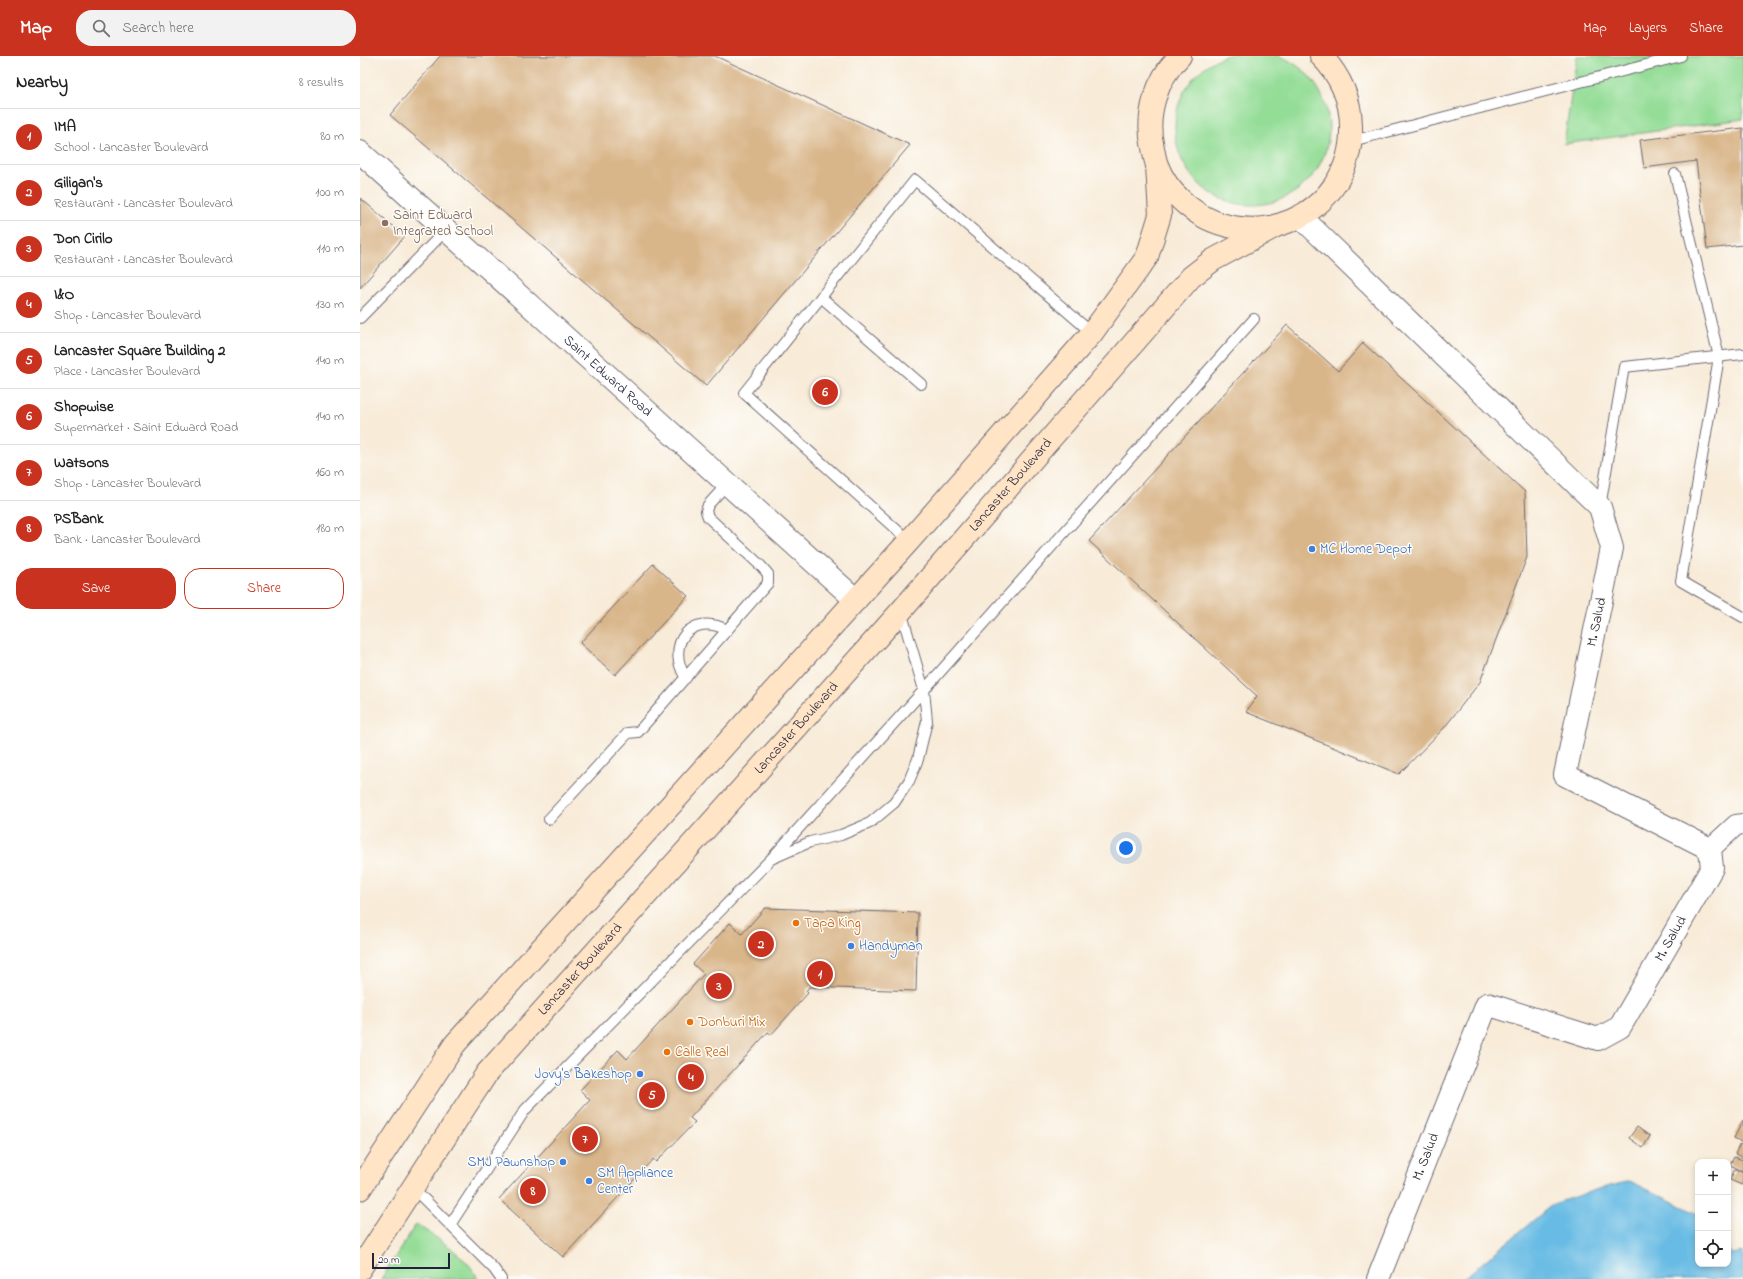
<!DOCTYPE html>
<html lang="en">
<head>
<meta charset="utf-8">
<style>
	:root { --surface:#fff; --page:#f2f2f2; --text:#222; --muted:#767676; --line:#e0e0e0; --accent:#c8321e }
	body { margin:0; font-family:"Indie Flower",sans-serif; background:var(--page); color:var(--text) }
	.controls { position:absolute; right:12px; bottom:12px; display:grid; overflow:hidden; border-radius:8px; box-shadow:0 2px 6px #0003 }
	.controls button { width:36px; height:36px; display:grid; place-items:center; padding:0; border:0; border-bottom:1px solid var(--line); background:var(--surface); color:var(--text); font:20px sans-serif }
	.scale { position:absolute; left:12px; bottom:10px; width:78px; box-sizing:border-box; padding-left:4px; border:2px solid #22223b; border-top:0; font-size:11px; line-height:14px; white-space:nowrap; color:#22223b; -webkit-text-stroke:3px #fdfcf7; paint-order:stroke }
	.you { position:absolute; left:766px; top:792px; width:14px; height:14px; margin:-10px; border:3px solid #fff; border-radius:50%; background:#1a73e8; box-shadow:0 0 0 6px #1a73e833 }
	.badge { display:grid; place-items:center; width:26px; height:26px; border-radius:50%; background:var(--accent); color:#fff; font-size:13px; font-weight:700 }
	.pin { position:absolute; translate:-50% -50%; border:2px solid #fff; box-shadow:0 1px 4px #0006 }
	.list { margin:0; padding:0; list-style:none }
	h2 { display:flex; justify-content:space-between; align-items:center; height:52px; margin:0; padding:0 16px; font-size:17px }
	h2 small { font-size:13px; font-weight:400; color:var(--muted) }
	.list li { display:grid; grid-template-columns:26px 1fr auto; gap:12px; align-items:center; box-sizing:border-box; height:56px; padding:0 16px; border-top:1px solid var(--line) }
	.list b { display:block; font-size:15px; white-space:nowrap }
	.list p { margin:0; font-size:13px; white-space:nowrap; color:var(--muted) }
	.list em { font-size:13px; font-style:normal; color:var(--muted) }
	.actions { display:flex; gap:8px; padding:12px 16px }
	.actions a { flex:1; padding:9px 0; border:1px solid var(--accent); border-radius:16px; text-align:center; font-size:14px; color:var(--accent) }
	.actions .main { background:var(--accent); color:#fff }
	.icon { flex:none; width:22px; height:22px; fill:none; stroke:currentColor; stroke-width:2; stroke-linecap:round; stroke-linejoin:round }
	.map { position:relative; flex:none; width:1383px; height:1223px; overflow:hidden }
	header { display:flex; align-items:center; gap:24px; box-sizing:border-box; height:56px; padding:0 20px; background:var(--accent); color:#fff }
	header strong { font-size:19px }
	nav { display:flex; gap:22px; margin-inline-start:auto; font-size:14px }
	.search { width:280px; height:36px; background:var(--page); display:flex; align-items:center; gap:10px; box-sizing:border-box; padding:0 14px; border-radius:16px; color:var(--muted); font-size:15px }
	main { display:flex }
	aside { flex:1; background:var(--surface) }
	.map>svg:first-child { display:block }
</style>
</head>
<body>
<header>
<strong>Map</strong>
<div class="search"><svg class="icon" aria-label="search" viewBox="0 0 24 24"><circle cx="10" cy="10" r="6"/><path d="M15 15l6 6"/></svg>Search here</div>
<nav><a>Map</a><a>Layers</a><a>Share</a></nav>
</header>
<main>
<aside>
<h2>Nearby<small>8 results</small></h2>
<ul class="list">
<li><span class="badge">1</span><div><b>IMA</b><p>School · Lancaster Boulevard</p></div><em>80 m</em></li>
<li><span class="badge">2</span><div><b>Giligan's</b><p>Restaurant · Lancaster Boulevard</p></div><em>100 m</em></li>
<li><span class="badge">3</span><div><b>Don Cirilo</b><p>Restaurant · Lancaster Boulevard</p></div><em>110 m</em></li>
<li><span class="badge">4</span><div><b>I&amp;O</b><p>Shop · Lancaster Boulevard</p></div><em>130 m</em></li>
<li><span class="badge">5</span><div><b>Lancaster Square Building 2</b><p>Place · Lancaster Boulevard</p></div><em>140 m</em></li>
<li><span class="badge">6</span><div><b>Shopwise</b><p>Supermarket · Saint Edward Road</p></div><em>140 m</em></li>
<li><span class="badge">7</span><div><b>Watsons</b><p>Shop · Lancaster Boulevard</p></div><em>160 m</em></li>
<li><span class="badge">8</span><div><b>PSBank</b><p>Bank · Lancaster Boulevard</p></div><em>180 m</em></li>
</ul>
<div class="actions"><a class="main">Save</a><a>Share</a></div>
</aside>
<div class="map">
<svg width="1383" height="1223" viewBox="0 0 1383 1223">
	<rect width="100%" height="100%" fill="#fdfcf7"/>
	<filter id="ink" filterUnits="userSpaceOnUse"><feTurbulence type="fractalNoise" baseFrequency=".025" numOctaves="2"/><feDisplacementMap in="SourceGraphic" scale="8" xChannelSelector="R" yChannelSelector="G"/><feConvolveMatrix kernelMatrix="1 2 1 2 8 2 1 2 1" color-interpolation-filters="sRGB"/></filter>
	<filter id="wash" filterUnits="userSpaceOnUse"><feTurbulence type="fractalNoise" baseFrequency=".012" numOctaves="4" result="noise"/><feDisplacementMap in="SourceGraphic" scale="16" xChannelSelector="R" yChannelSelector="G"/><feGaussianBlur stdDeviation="0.9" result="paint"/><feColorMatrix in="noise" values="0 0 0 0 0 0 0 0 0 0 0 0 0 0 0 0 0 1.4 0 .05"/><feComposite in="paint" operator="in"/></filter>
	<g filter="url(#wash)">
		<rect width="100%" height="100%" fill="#f8ebd8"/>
		<g fill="#94dd97" stroke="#5b8069">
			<circle cx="892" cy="72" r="77"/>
			<path d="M 1217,0 L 1383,0 L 1383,63 L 1204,88 Z"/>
			<path d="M 56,1168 C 76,1182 109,1201 118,1223 L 21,1223 Z"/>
		</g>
		<path fill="#68bbe4" stroke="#456e90" d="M 1270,1125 L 1338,1158 L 1338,1208 L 1368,1208 L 1368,1191 L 1372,1198 L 1383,1196 L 1383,1223 L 1103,1223 L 1193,1148 L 1238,1133 Z"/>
		<g id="blocks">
			<g fill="#d9b68a">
				<path d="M 80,0 L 355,0 L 550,89 L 346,330 L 30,59 Z"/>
				<path d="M 1383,72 L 1383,189 L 1347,193 L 1336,105 L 1284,112 L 1280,84 Z"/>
				<path d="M 0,142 L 45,180 L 0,232 Z"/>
				<path d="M 927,269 L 978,315 L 1003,287 L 1165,436 L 1167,501 L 1120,626 L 1084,672 L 1039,718 L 886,656 L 897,640 L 729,485 Z"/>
				<path d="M 293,508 L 328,540 L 255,619 L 220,587 Z"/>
				<path d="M 405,852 L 558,857 L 556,935 L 449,931 L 446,935 L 448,937 L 411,979 L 408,976 L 330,1062 L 335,1066 L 296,1106 L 293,1103 L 203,1201 L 139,1143 L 230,1044 L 220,1034 L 258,994 L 267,1003 L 344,918 L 333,908 L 370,867 L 382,878 Z"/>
				<path d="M 1383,1064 L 1383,1087 L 1374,1082 Z"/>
				<path d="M 1277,1071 L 1290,1080 L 1283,1092 L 1269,1082 Z"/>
				<path d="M 1380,1088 L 1383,1090 L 1383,1102 L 1375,1098 Z"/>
				<path d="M 1374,1101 L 1383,1104 L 1383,1115 L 1370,1109 Z"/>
				<path d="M 1375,1113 L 1383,1116 L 1382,1129 L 1370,1124 Z"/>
			</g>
		</g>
	</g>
	<g filter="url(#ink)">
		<use href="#blocks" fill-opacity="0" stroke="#6d6872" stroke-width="1"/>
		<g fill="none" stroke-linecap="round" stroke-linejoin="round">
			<g stroke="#6d6872" stroke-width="12">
				<g id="service">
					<path d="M 992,85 L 1321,0"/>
					<path d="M 1315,118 L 1359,301 L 1321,525 L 1383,561"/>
					<path d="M 461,241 L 561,328"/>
					<path d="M 0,262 L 86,174"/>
					<path d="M 1240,451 L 1264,311 L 1383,298"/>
					<path d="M 549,485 L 384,337 L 555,124 L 732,277"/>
					<path d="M 541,555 L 564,634"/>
					<path d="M 326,622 C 304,588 332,555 367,574"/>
					<path d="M 564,634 L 894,263"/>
					<path d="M 189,763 L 268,677 L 278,676 L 408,527 L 408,518 L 401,510 L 348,461 L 346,455 L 348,449 L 367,428"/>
					<path d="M 52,1131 L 134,1213 L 141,1223"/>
					<path d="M 90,1169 L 165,1054 L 411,803 L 564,634 L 567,665 L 558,703 L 549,725 L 534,747 L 510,767 L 481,779 L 450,786 L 411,803"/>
				</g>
			</g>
			<g stroke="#6d6872" stroke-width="22">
				<path id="minor" d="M 1350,793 L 1376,769 L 1383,768"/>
			</g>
			<g stroke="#6d6872" stroke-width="24">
				<g id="tertiary">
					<path id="s1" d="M 0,96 L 496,544"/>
					<path d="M 941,161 L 1240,451 L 1252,492 L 1205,719 L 1350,793 L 1352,812 L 1260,971 L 1238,983 L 1127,948 L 1018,1223"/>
				</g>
			</g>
			<g stroke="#6d6872" stroke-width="24">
				<g id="secondary">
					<path d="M 820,0 C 796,23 785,60 793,92 C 794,97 795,104 797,109 C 802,122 811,135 821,144 C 886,206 994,161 991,70 C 991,44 980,19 961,0"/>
					<path d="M 0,1133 L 95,988 L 549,485 L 732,277 L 787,201 L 800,159 L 797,110"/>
					<path id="s2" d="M 0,1213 L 127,1017 L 541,555 L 831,221 L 853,204 L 914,171"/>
				</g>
			</g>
			<use href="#service" stroke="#fff" stroke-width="10"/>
			<use href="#minor" stroke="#fff" stroke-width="20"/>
			<use href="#tertiary" stroke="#fff" stroke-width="22"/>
			<use href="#secondary" stroke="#ffe4c6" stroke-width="22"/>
		</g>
	</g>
	<circle fill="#8d6e63" stroke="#fdfcf7" stroke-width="1.5" cx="25" cy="167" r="4"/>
	<g fill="#3f7fe0" stroke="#fdfcf7" stroke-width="1.5">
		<circle cx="952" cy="493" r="4"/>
		<circle cx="491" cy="890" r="4"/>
		<circle cx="280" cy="1018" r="4"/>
		<circle cx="203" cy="1106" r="4"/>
		<circle cx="229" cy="1125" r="4"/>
	</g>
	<g fill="#e8710a" stroke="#fdfcf7" stroke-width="1.5">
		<circle cx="436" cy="867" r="4"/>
		<circle cx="330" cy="966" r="4"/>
		<circle cx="307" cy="996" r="4"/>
	</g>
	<g text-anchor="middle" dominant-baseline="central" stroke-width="3" stroke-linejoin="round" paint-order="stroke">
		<g font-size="14" fill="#785e54" stroke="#fdfcf7" text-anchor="start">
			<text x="33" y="159">Saint Edward<tspan x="33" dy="16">Integrated School</tspan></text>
		</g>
		<g font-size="14" fill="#22223b" stroke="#fdfcf7">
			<text stroke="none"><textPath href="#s1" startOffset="334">Saint Edward Road</textPath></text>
			<text stroke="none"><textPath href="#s2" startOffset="1021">Lancaster Boulevard</textPath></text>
			<text transform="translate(1237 566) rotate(-78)">M. Salud</text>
			<text stroke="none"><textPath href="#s2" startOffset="697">Lancaster Boulevard</textPath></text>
			<text transform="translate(1311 883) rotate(-60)">M. Salud</text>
			<text stroke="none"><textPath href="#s2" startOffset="373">Lancaster Boulevard</textPath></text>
			<text transform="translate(1066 1101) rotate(-68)">M. Salud</text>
		</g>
		<g font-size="14" fill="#366cbe" stroke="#fdfcf7" text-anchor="start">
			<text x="960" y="493">MC Home Depot</text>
			<text x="499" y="890">Handyman</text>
			<text x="272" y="1018" text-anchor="end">Jovy's Bakeshop</text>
			<text x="195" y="1106" text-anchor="end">SMJ Pawnshop</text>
			<text x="237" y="1117">SM Appliance<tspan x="237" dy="16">Center</tspan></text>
		</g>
		<g font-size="14" fill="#c56008" stroke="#fdfcf7" text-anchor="start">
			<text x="444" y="867">Tapa King</text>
			<text x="338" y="966">Donburi Mix</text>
			<text x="315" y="996">Calle Real</text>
		</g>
	</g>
</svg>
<div class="controls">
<button>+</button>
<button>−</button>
<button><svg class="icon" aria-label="locate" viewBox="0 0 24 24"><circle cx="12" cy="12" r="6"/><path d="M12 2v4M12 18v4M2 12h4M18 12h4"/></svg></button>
</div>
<div class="scale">20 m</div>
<div class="you"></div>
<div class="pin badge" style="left:460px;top:918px">1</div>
<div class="pin badge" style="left:401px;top:888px">2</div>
<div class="pin badge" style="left:359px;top:930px">3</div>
<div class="pin badge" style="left:331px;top:1021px">4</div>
<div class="pin badge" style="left:292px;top:1039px">5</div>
<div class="pin badge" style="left:465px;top:336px">6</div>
<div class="pin badge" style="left:225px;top:1083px">7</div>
<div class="pin badge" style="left:173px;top:1135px">8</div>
</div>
</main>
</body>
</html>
